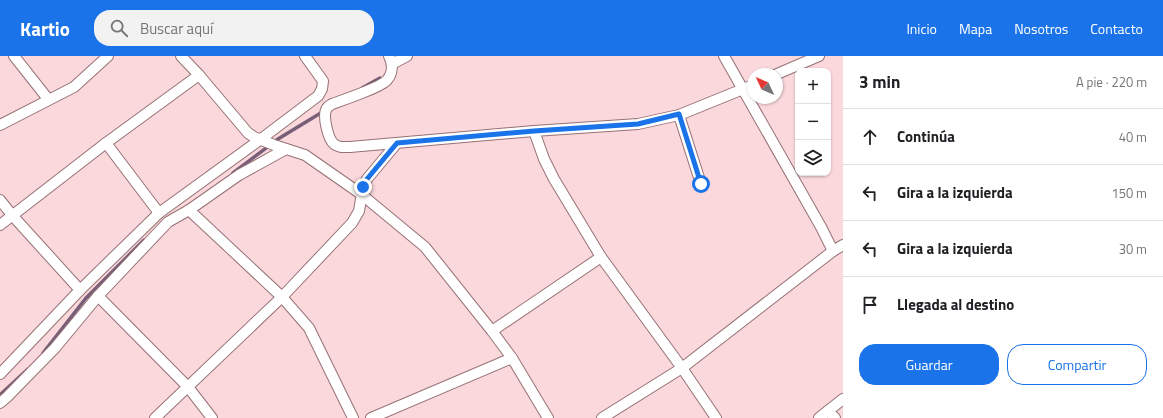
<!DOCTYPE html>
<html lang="es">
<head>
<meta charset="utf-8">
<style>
	:root { --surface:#fff; --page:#f2f2f2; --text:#202124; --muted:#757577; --line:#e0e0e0; --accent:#1a73e8 }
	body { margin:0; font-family:"Titillium Web",sans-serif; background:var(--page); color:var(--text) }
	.controls { position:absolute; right:12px; top:12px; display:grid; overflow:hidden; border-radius:8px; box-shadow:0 1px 3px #0004 }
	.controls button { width:36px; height:36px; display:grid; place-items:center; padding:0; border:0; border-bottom:1px solid var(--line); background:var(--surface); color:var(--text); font:20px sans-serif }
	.compass { position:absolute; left:747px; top:12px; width:36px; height:36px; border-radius:50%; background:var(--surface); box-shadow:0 1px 3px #0004; rotate:314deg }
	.stop { position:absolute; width:12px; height:12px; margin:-9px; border:3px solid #1a73e8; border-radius:50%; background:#fff }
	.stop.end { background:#1a73e8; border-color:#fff; box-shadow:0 1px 4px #0008 }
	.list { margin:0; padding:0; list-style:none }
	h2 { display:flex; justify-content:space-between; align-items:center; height:52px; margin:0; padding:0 16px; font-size:17px }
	h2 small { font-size:13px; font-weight:400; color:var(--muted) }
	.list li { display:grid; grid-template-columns:26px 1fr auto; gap:12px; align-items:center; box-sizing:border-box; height:56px; padding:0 16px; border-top:1px solid var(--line) }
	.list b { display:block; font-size:15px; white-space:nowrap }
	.list em { font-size:13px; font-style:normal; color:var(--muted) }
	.actions { display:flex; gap:8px; padding:12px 16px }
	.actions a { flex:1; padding:9px 0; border:1px solid var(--accent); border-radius:16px; text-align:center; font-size:14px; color:var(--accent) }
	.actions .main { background:var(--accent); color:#fff }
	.icon { flex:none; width:22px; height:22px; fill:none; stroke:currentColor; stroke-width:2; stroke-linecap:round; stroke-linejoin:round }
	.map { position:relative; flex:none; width:843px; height:362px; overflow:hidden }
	header { display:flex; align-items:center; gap:24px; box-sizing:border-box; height:56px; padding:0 20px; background:var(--accent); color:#fff }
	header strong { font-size:19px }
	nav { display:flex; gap:22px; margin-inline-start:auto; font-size:14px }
	.search { width:280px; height:36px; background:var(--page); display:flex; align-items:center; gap:10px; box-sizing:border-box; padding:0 14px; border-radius:16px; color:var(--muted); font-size:15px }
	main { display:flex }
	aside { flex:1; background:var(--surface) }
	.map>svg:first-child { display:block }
</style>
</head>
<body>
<header>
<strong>Kartio</strong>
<div class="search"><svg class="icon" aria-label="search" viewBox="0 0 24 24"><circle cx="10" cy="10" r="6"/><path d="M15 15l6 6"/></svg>Buscar aquí</div>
<nav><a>Inicio</a><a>Mapa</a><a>Nosotros</a><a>Contacto</a></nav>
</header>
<main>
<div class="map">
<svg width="843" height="362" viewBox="0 0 843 362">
	<rect width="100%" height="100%" fill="#fad8db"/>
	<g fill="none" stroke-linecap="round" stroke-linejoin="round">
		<g stroke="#795e78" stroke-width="3.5">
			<path d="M 362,32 L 380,22"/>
			<path d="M 233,117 L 278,83 L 324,55"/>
			<path d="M 43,297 L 86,242 L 144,184"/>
			<path d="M 0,339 L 28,313"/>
		</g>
		<g stroke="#967174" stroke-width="12">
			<g id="street">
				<path d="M 14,0 L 48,43"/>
				<path d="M 181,0 L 199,19 L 248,77 L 254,81 L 274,89 L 305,99 L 361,138 L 425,191 L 492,275 L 512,302 L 548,362"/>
				<path d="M 389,0 C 393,8 393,17 387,24 C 382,31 343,44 332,48 C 331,49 328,50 327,52 C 322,59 328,83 334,88 C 339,92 344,91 350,91 L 534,75 L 638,68 L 679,59 L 753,29"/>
				<path d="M 724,0 L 821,171 L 833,195"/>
				<path d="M 392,8 L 407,0"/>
				<path d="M 777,18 L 819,0"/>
				<path d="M 679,59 L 701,128"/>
				<path d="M 0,69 L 74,31 L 108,0"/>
				<path d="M 534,75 L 544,103 L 554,123 L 601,201 L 682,312 L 716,362"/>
				<path d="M 106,87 L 159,157"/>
				<path d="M 0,144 L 12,159 L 80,234"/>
				<path d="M 189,154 L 282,241 L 309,272 L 353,362"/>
				<path d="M 0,169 L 106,87 L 199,19"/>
				<path d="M 98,240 L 188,331 L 212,362"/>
				<path d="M 492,275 L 601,201"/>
				<path d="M 0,318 L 80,234 L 159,157 L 261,83 L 318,40 L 322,33 L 323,25 L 305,0"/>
				<path d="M 0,347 L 7,341 L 55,292 L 98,240 L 168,166 L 189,154 L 239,119 L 286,93"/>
				<path d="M 828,355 L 835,362"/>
				<path d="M 155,362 L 282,241 L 352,167 L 359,155 L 363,131 L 367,123 L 397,87"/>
				<path d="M 371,362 L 512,302"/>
				<path d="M 602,362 L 682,312 L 833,195 L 843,189"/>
				<path d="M 819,362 L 843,343"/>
			</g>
		</g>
		<use href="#street" stroke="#fff" stroke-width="10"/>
	</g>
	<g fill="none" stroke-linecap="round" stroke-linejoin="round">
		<path stroke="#1a73e8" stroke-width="5" d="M 363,131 L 367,123 L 397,87 L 534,75 L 638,68 L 679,58 L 701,128"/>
	</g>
</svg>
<div class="controls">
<button>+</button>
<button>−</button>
<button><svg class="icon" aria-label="layers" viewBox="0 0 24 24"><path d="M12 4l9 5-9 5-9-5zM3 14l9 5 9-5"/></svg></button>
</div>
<svg class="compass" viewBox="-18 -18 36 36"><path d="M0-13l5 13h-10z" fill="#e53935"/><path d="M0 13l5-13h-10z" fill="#757577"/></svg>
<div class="stop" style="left:701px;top:128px"></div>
<div class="stop end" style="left:363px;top:131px"></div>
</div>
<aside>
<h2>3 min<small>A pie · 220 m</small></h2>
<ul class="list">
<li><svg class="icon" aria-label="ahead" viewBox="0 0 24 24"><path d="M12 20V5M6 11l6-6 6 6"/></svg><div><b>Continúa</b></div><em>40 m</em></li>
<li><svg class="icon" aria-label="left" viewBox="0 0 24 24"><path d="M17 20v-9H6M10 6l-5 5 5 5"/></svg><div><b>Gira a la izquierda</b></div><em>150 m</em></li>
<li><svg class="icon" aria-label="left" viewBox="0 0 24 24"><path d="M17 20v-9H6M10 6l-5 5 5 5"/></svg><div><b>Gira a la izquierda</b></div><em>30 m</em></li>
<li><svg class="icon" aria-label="arrive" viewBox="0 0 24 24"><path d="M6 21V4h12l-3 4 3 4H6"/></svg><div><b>Llegada al destino</b></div></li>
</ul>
<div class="actions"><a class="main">Guardar</a><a>Compartir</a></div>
</aside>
</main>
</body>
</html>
